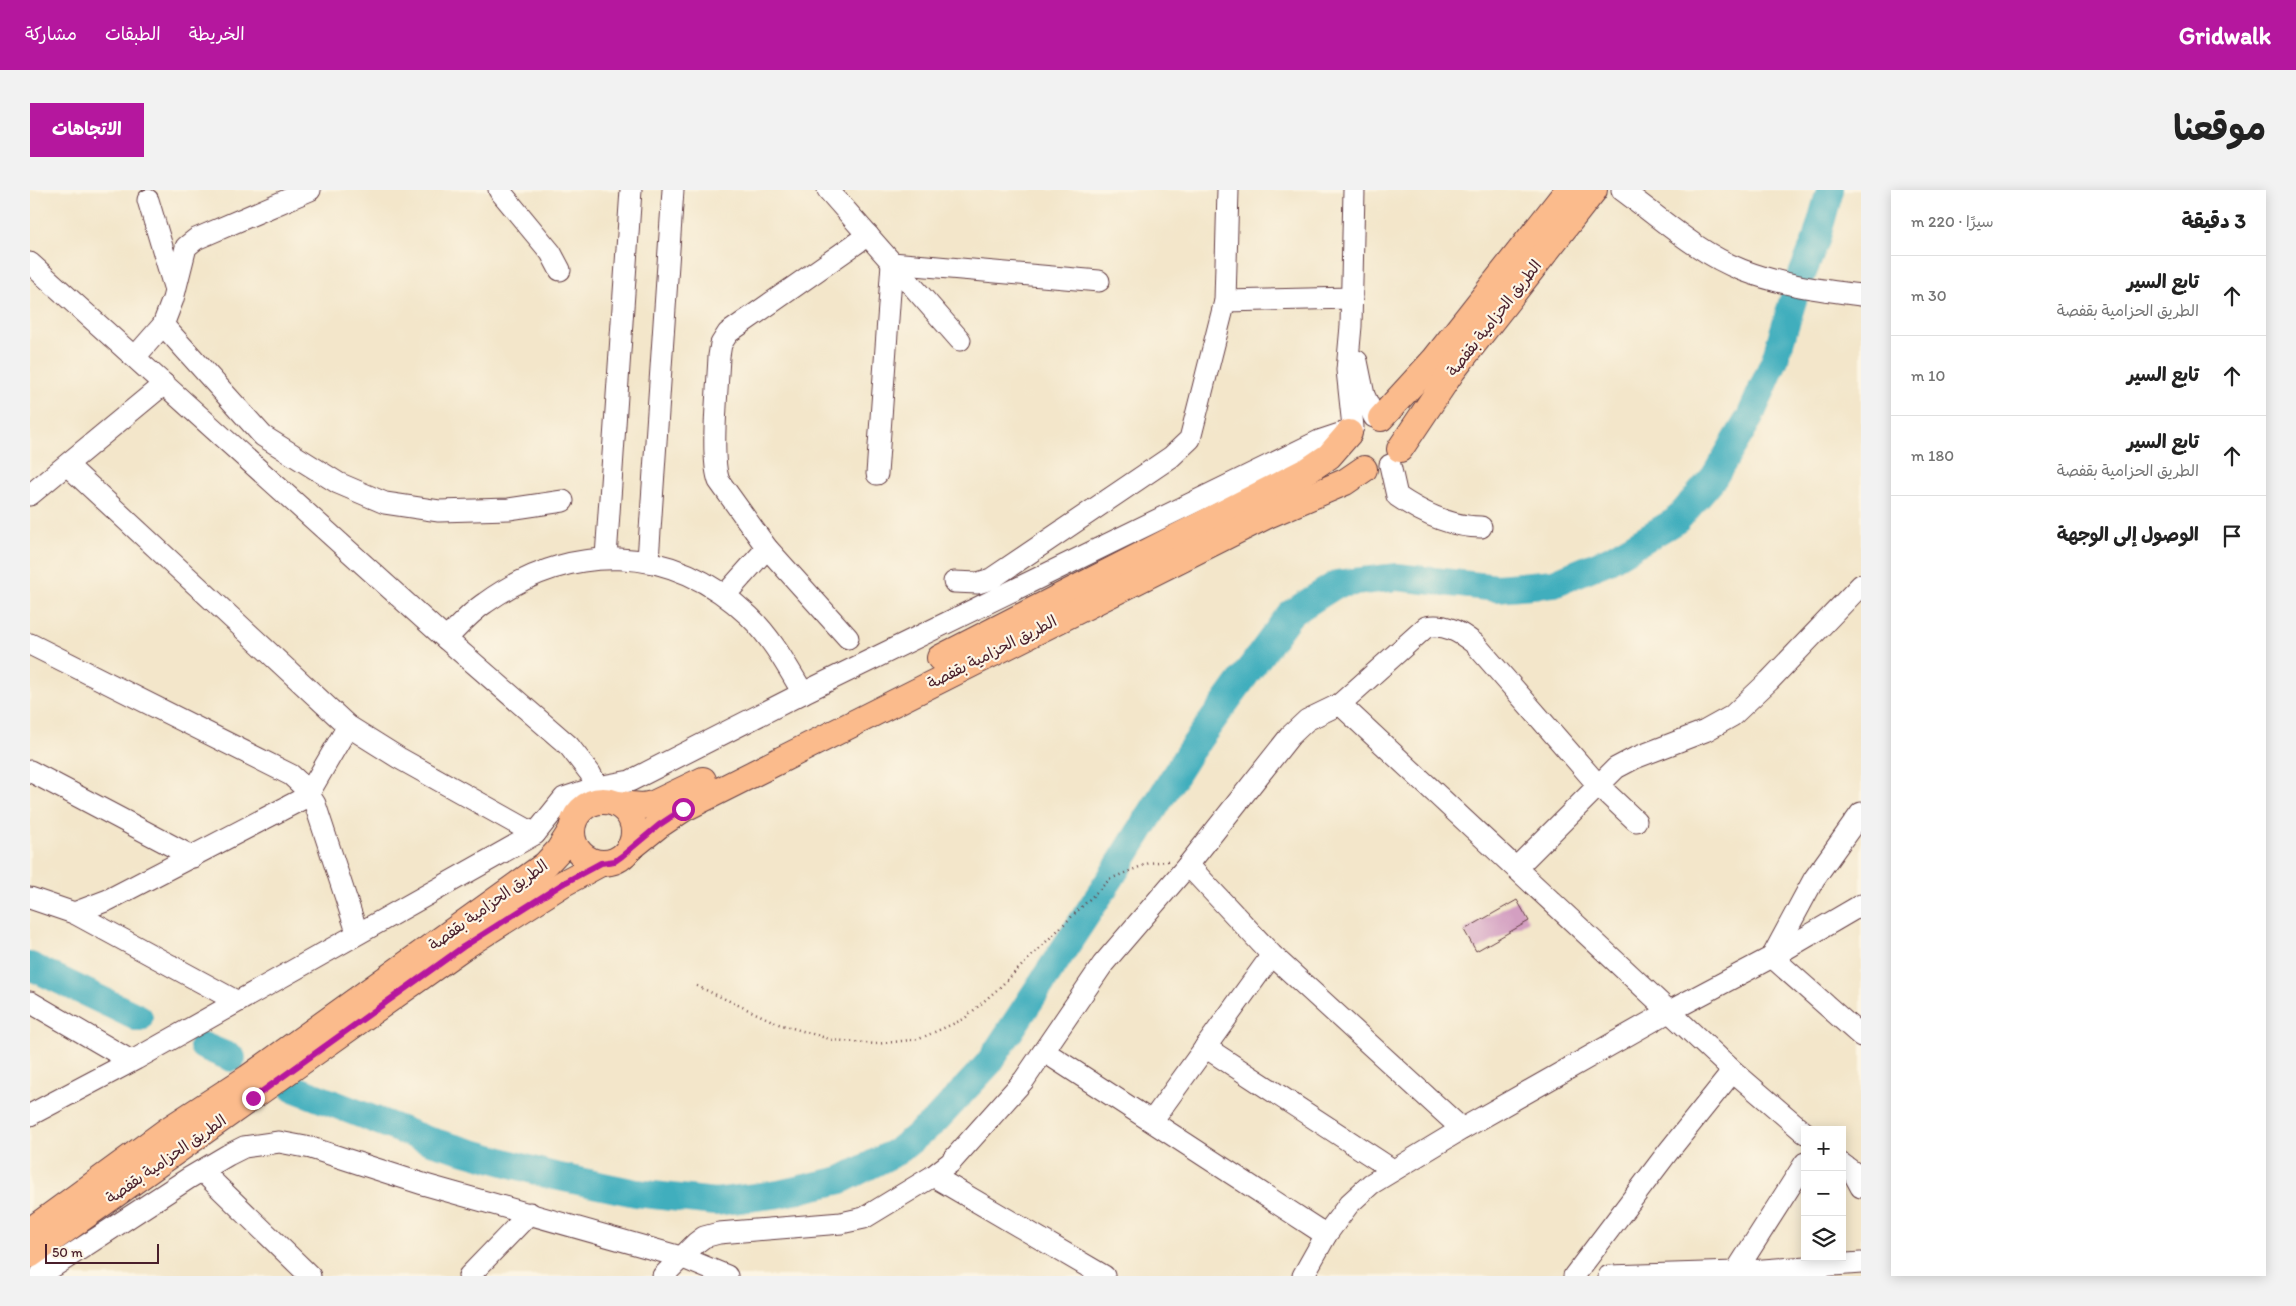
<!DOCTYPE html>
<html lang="ar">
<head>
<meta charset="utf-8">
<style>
	:root { --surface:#fff; --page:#f2f2f2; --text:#222; --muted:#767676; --line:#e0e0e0; --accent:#b5179e }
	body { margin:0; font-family:Itim,"Playpen Sans Arabic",sans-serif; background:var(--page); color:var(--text); direction:rtl }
	.controls { position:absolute; right:15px; bottom:15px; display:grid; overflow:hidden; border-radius:0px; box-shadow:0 2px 12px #0003 }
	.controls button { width:45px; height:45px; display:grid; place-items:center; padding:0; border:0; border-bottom:1px solid var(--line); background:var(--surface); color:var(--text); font:25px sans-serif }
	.scale { position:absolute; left:15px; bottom:12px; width:114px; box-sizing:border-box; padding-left:5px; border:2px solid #4a1f2b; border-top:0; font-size:14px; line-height:18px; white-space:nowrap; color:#4a1f2b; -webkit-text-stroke:4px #fcf5e5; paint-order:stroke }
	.stop { position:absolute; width:15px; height:15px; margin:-11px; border:4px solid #b5179e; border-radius:50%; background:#fff }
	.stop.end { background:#b5179e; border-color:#fff; box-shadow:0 1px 5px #0008 }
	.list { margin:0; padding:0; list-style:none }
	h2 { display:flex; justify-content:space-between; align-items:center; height:65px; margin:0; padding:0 20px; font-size:21px }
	h2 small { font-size:16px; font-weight:400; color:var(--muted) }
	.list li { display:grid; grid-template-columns:32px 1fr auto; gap:15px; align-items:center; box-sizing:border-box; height:80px; padding:0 20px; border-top:1px solid var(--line) }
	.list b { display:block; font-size:19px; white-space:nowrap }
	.list p { margin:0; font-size:16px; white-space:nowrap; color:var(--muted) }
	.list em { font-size:16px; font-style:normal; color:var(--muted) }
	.icon { flex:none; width:28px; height:28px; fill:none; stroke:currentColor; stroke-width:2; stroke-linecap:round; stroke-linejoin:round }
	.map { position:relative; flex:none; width:1831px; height:1086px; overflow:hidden; direction:ltr; border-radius:0px }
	header { display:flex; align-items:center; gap:30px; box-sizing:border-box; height:70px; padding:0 25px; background:var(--accent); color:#fff }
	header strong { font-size:24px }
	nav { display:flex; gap:28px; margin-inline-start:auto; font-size:18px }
	.intro { display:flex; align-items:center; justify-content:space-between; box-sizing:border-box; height:120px; padding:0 30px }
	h1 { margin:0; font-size:35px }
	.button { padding:12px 22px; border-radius:0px; background:var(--accent); color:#fff; font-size:18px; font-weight:700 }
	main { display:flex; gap:30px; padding:0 30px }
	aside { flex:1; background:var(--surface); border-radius:0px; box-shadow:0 2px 12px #0003 }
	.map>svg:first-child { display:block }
</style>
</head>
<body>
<header>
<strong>Gridwalk</strong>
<nav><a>الخريطة</a><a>الطبقات</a><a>مشاركة</a></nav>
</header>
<div class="intro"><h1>موقعنا</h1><a class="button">الاتجاهات</a></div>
<main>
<aside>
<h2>3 دقيقة<small>سيرًا · 220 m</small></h2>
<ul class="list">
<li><svg class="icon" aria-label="ahead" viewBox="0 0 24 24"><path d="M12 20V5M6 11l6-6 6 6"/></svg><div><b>تابع السير</b><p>الطريق الحزامية بقفصة</p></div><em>30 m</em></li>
<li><svg class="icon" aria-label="ahead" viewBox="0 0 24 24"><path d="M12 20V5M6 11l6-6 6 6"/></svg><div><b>تابع السير</b></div><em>10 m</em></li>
<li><svg class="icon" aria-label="ahead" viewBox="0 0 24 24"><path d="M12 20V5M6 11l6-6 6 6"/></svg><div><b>تابع السير</b><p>الطريق الحزامية بقفصة</p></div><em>180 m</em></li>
<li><svg class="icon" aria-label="arrive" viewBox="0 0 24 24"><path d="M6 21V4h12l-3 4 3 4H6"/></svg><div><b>الوصول إلى الوجهة</b></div></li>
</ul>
</aside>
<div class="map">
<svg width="1831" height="1086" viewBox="0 0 1831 1086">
	<rect width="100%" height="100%" fill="#fcf5e5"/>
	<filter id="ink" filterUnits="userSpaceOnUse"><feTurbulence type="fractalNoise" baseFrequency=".02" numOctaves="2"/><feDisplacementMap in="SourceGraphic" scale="10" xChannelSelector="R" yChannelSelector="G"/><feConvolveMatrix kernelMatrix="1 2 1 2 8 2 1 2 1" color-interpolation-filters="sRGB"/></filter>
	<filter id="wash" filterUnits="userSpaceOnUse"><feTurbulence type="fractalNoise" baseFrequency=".0096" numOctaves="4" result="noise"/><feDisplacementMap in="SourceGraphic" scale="20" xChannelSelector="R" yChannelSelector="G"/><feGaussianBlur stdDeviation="1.12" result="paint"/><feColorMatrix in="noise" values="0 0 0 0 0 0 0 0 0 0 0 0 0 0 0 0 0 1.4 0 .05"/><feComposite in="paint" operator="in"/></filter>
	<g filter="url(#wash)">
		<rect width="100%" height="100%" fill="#f3e6ca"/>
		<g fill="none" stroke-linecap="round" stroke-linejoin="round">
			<g stroke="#40aebd" stroke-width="28">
				<path d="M 0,776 L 109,828"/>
				<path d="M 173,856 L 202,868"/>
				<path d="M 263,898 L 397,950 L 520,985 L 606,1003 L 685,1012 L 749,1004 L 811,990 L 868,961 L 905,931 L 959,873 L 1080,689 L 1160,561 L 1260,424 L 1307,394 L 1367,387 L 1467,398 L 1524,393 L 1579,370 L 1647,330 L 1684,287 L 1720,227 L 1745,169 L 1767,97 L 1786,50 L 1800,0"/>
			</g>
		</g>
		<g id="blocks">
			<path fill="#d39fc1" d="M 1487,710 L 1499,731 L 1446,761 L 1434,740 Z"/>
		</g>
	</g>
	<g filter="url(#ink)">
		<use href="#blocks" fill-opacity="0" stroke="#633d43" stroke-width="1"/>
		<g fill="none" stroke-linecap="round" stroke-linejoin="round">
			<g stroke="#633d43" stroke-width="23">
				<g id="minor">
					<path d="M 469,0 L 521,63 L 530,80"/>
					<path d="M 798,0 L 930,150"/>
					<path d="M 1592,0 C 1630,28 1668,63 1712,80 C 1751,95 1790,100 1831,105"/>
					<path d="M 118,10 L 145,100"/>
					<path d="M 0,73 L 416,449 L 539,556 L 560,583 L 575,611"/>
					<path d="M 1195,111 L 1322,108"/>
					<path d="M 133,135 L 233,246 L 308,293 L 355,313 L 409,321 L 479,319 L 533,311"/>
					<path d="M 105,167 L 133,135 L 143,109 L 156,57 L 166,49 L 280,0"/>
					<path d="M 1327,171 L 1334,205 L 1344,227"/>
					<path d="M 1323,237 L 1317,180 L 1321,136 L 1324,0"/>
					<path d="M 37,275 L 318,536 L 369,568 L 505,644"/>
					<path d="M 1360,275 L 1367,306 C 1392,323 1421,337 1451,337"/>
					<path d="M 847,284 L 862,73 L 1069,91"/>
					<path d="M 0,305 L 134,194"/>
					<path d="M 576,367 L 601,0"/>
					<path d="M 618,370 L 643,0"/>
					<path d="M 924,392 L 948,393 L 961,389 L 1141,267 L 1160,249 L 1195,111 L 1198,0"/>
					<path d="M 695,405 L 737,358"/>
					<path d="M 818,448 L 737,358 L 689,291 C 680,268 688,195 689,166 L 691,154 L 698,143 L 838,45"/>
					<path d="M 416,449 C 428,437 441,422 455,413 C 540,352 641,352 719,426 C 742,448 757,476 773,503"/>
					<path d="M 0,454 L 261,585 L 274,597 L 285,614 L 327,742"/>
					<path d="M 1310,514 L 1703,881 L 1775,943"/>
					<path d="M 0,581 L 163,667"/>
					<path d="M 279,603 L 318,536"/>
					<path d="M 1831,623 L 1784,689 L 1742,767 L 1831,846"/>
					<path d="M 1158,675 L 1242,765 L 1432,939"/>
					<path d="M 1486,678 L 1586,578 L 1605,568 L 1675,541 L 1702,526 L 1739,491 L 1831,395"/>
					<path d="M 0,708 L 44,723 L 78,710 L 280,605"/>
					<path d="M 44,723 L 206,811"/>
					<path d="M 0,812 L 101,871"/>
					<path d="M 1175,857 L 1363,980"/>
					<path d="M 1015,862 L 1296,1045"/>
					<path d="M 0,925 L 106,869 L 505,644 L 534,608 L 567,597 L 600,591 L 773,503 L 1289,251 L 1322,240"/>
					<path d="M 1122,931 L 1242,765"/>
					<path d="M 1812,974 L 1823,982 L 1831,997"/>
					<path d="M 172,981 L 280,1086"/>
					<path d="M 903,986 L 1074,1086"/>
					<path d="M 9,1086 L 159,988 L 198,965 L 214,957 L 249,952 L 281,958 L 396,995 L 651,1067 L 697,1086"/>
					<path d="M 439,1086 L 500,1023"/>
					<path d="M 633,1086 L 666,1053 L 674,1047 L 689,1043 L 811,1033 L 834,1028 L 903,986 L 920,973 L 994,890 L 1073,774 L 1158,675 L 1260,546 L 1277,530 L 1310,514 L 1319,506 L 1396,437 C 1415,433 1430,442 1445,454 L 1568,595 L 1606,631"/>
					<path d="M 1273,1086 L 1296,1045 L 1319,1014 L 1341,994 L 1432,939 L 1640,821 L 1742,767 L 1831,715"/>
					<path d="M 1544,1086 L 1638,962 L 1703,881"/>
					<path d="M 1579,1086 L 1706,1082 L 1831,1073"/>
					<path d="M 1703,1086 L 1775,973"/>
				</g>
			</g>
			<g stroke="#633d43" stroke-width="28">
				<g id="major">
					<path d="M 1351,228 L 1405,169 L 1538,0"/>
					<path d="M 1370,259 L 1423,180 L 1564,0"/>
					<path d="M 910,468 L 1280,279 L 1299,266 L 1319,243"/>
					<circle cx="573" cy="642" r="31"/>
					<path d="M 587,614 L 613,616 L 623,614 L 673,590"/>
					<path d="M 598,660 L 629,635 L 653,619 L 1240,324 L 1315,292 L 1334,279"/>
					<path d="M 0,1041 L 138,940 L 218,888 L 515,675 L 529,660 L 541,641"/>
					<path d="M 0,1065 L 433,757 L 534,693 L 571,673"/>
				</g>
			</g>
			<path stroke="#633d43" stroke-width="2.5" stroke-dasharray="1 4" stroke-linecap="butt" d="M 667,796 L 749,834 L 803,850 L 846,854 L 889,849 L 934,829 L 970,797 L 1080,689 L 1119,673 L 1138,671"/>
			<use href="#minor" stroke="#fff" stroke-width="21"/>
			<use href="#major" stroke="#fbbb8c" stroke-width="26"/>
		</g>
	</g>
	<g fill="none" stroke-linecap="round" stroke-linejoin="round" filter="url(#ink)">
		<path stroke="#b5179e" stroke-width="6" d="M 223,908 L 433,757 L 534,693 L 571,673 L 585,671 L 592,666 L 629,635 L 653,619"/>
	</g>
	<g text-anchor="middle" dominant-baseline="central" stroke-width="4.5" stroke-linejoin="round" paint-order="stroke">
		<g font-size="16" fill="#4a1f2b" stroke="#fcf5e5">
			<text transform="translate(1464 128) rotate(-52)">الطريق الحزامية بقفصة</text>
			<text transform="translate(962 462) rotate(-27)">الطريق الحزامية بقفصة</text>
			<text transform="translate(458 715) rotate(-36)">الطريق الحزامية بقفصة</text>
			<text transform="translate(136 969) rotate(-35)">الطريق الحزامية بقفصة</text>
		</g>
	</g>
</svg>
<div class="controls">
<button>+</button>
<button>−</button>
<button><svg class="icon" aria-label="layers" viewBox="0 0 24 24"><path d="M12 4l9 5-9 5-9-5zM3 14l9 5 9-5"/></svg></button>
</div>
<div class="scale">50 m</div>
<div class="stop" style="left:653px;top:619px"></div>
<div class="stop end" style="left:223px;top:908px"></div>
</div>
</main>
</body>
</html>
